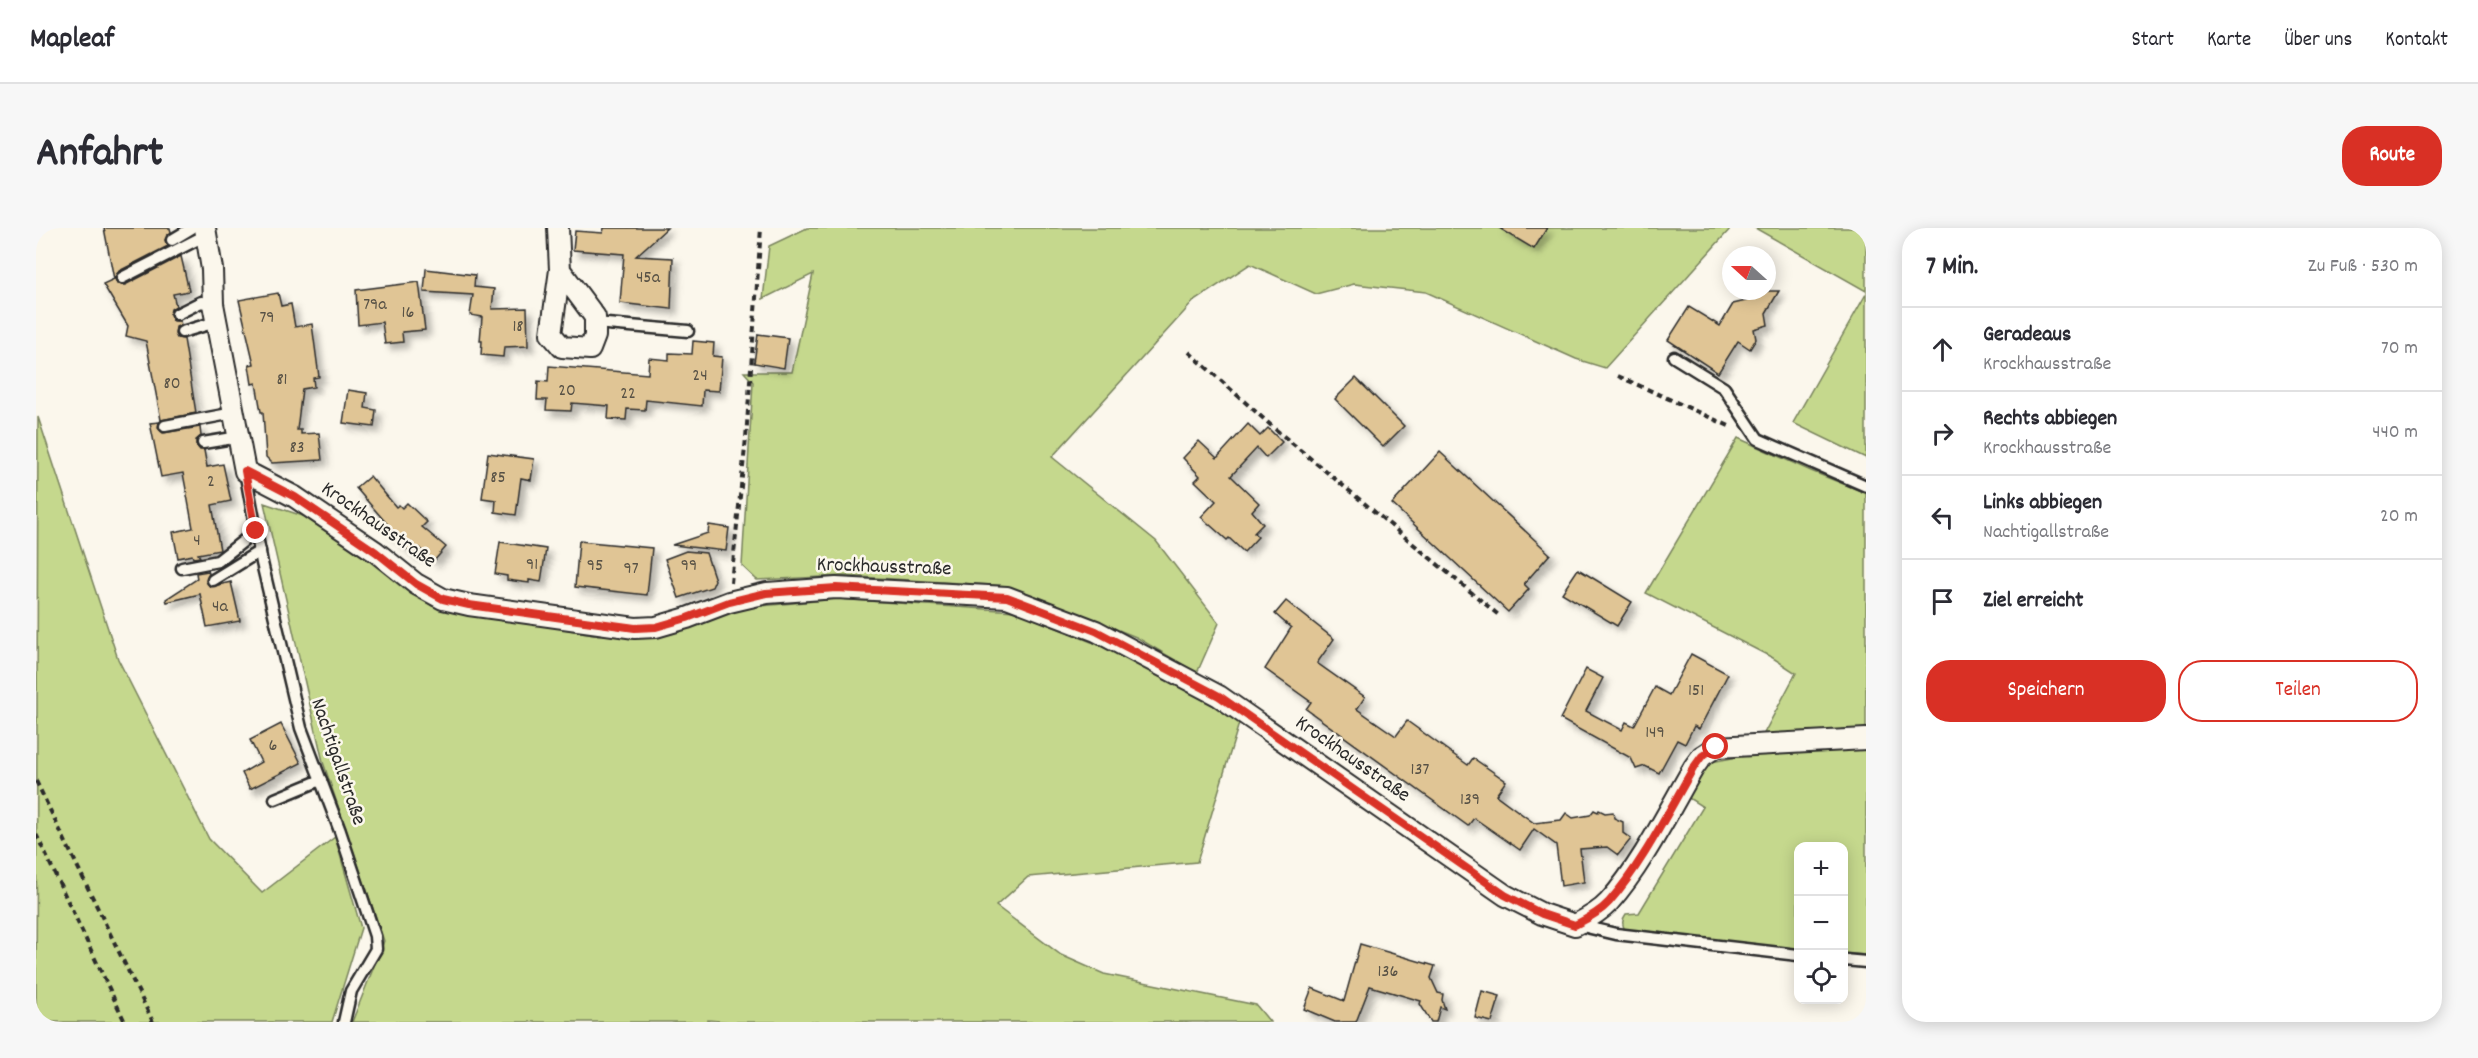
<!DOCTYPE html>
<html lang="de">
<head>
<meta charset="utf-8">
<style>
	:root { --surface:#fff; --page:#f7f7f7; --text:#2b2b33; --muted:#7c7c81; --line:#e1e1e2; --accent:#d93025 }
	body { margin:0; font-family:Dekko,sans-serif; background:var(--page); color:var(--text) }
	.controls { position:absolute; right:18px; bottom:18px; display:grid; overflow:hidden; border-radius:12px; box-shadow:0 3px 15px #0003 }
	.controls button { width:54px; height:54px; display:grid; place-items:center; padding:0; border:0; border-bottom:2px solid var(--line); background:var(--surface); color:var(--text); font:30px sans-serif }
	.compass { position:absolute; left:1686px; top:18px; width:54px; height:54px; border-radius:50%; background:var(--surface); box-shadow:0 3px 15px #0003; rotate:291deg }
	.stop { position:absolute; width:18px; height:18px; margin:-14px; border:4px solid #d93025; border-radius:50%; background:#fff }
	.stop.end { background:#d93025; border-color:#fff; box-shadow:0 2px 6px #0008 }
	.list { margin:0; padding:0; list-style:none }
	h2 { display:flex; justify-content:space-between; align-items:center; height:78px; margin:0; padding:0 24px; font-size:26px }
	h2 small { font-size:20px; font-weight:400; color:var(--muted) }
	.list li { display:grid; grid-template-columns:39px 1fr auto; gap:18px; align-items:center; box-sizing:border-box; height:84px; padding:0 24px; border-top:2px solid var(--line) }
	.list b { display:block; font-size:22px; white-space:nowrap }
	.list p { margin:0; font-size:20px; white-space:nowrap; color:var(--muted) }
	.list em { font-size:20px; font-style:normal; color:var(--muted) }
	.actions { display:flex; gap:12px; padding:18px 24px }
	.actions a { flex:1; padding:14px 0; border:2px solid var(--accent); border-radius:24px; text-align:center; font-size:21px; color:var(--accent) }
	.actions .main { background:var(--accent); color:#fff }
	.icon { flex:none; width:33px; height:33px; fill:none; stroke:currentColor; stroke-width:2; stroke-linecap:round; stroke-linejoin:round }
	.map { position:relative; flex:none; width:1830px; height:794px; overflow:hidden; border-radius:24px }
	header { display:flex; align-items:center; gap:36px; box-sizing:border-box; height:84px; padding:0 30px; background:var(--surface); border-bottom:2px solid var(--line) }
	header strong { font-size:28px }
	nav { display:flex; gap:33px; margin-inline-start:auto; font-size:21px }
	.intro { display:flex; align-items:center; justify-content:space-between; box-sizing:border-box; height:144px; padding:0 36px }
	h1 { margin:0; font-size:42px }
	.button { padding:15px 27px; border-radius:24px; background:var(--accent); color:#fff; font-size:21px; font-weight:700 }
	main { display:flex; gap:36px; padding:0 36px }
	aside { flex:1; background:var(--surface); border-radius:24px; box-shadow:0 3px 15px #0003 }
	.map>svg:first-child { display:block }
</style>
</head>
<body>
<header>
<strong>Mapleaf</strong>
<nav><a>Start</a><a>Karte</a><a>Über uns</a><a>Kontakt</a></nav>
</header>
<div class="intro"><h1>Anfahrt</h1><a class="button">Route</a></div>
<main>
<div class="map">
<svg width="1830" height="794" viewBox="0 0 1830 794">
	<defs>
		<filter id="shadow"><feDropShadow dx="5.5" dy="5.5" stdDeviation="3" flood-color="#0004"/></filter>
	</defs>
	<rect width="100%" height="100%" fill="#fbf7ec"/>
	<filter id="ink" filterUnits="userSpaceOnUse"><feTurbulence type="fractalNoise" baseFrequency=".0167" numOctaves="2"/><feDisplacementMap in="SourceGraphic" scale="12" xChannelSelector="R" yChannelSelector="G"/><feConvolveMatrix kernelMatrix="1 2 1 2 8 2 1 2 1" color-interpolation-filters="sRGB"/></filter>
	<g filter="url(#ink)">
		<g fill="#c5d88d" stroke="#78825c" stroke-width="1.5">
			<path d="M 771,0 L 1695,0 L 1569,140 L 1540,131 L 1390,64 L 1318,56 L 1280,66 L 1214,36 L 1158,73 L 1016,229 L 1120,313 L 1183,395 L 1161,445 L 1100,409 L 972,358 L 808,348 L 721,352 L 706,338 L 717,154 L 708,144 L 756,144 L 777,46 L 727,71 L 733,18 Z"/>
			<path d="M 1719,0 L 1830,0 L 1830,63 Z"/>
			<path d="M 1830,66 L 1830,230 L 1757,195 Z"/>
			<path d="M 2,189 L 82,431 L 173,611 L 226,665 L 299,609 L 325,700 L 296,794 L 0,794 Z"/>
			<path d="M 1702,210 L 1775,243 L 1830,265 L 1830,727 L 1808,725 L 1808,618 L 1762,618 L 1762,721 L 1589,702 C 1586,697 1586,691 1590,686 L 1603,685 L 1667,579 L 1651,569 L 1670,535 L 1717,526 L 1760,445 L 1737,430 L 1610,365 Z"/>
			<path d="M 228,275 L 270,289 L 307,313 L 396,378 L 562,407 L 635,406 L 702,380 L 802,371 L 979,383 L 1085,426 L 1204,492 L 1161,634 L 992,649 L 960,678 L 1025,727 L 1068,746 L 1220,777 L 1234,794 L 695,794 L 672,792 L 672,794 L 316,794 L 348,713 L 287,534 Z"/>
		</g>
		<g fill="#e0c595" stroke="#2b2b2b" stroke-width="1.5" filter="url(#shadow)">
			<path d="M 68,0 L 134,0 L 135,4 L 129,12 L 132,18 L 83,43 L 79,50 L 81,56 L 89,57 L 145,28 L 153,63 L 137,66 L 140,78 L 135,81 L 134,86 L 137,93 L 144,93 L 145,97 L 140,99 L 139,106 L 141,110 L 148,111 L 160,185 L 125,192 L 110,113 L 90,108 L 92,98 L 67,56 L 78,51 Z"/>
			<path d="M 568,0 L 631,0 L 600,28 L 637,30 L 635,81 L 584,75 L 588,26 L 537,22 L 539,3 L 567,5 Z"/>
			<path d="M 1463,0 L 1511,0 L 1498,21 Z"/>
			<path d="M 390,41 L 439,47 L 438,59 L 458,61 L 456,81 L 491,80 L 492,118 L 468,119 L 467,129 L 445,127 L 446,113 L 444,113 L 446,89 L 434,87 L 437,67 L 388,64 Z"/>
			<path d="M 383,54 L 389,102 L 366,104 L 367,114 L 349,116 L 346,94 L 322,97 L 320,62 Z"/>
			<path d="M 1708,63 L 1743,63 L 1730,85 L 1732,97 L 1718,101 L 1720,111 L 1714,121 L 1702,113 L 1682,145 L 1632,112 L 1653,79 L 1684,98 L 1697,76 L 1710,73 Z"/>
			<path d="M 242,65 L 245,78 L 255,76 L 259,99 L 276,96 L 283,149 L 277,150 L 278,159 L 266,161 L 261,202 L 265,202 L 265,206 L 283,205 L 286,232 L 236,235 L 230,229 L 227,184 L 225,184 L 220,155 L 216,156 L 213,137 L 218,136 L 203,72 Z"/>
			<path d="M 722,106 L 752,110 L 748,140 L 718,135 Z"/>
			<path d="M 657,113 L 678,115 L 677,128 L 686,129 L 683,163 L 667,162 L 666,178 L 610,172 L 609,182 L 591,181 L 590,192 L 572,191 L 573,178 L 536,175 L 535,183 L 510,182 L 511,172 L 501,172 L 502,153 L 512,154 L 513,138 L 612,146 L 613,130 L 633,132 L 633,125 L 656,126 Z"/>
			<path d="M 1320,150 L 1368,198 L 1347,219 L 1299,171 Z"/>
			<path d="M 312,162 L 331,165 L 329,180 L 340,182 L 338,199 L 307,195 Z"/>
			<path d="M 123,194 L 122,200 L 127,205 L 164,199 L 165,208 L 160,212 L 160,217 L 164,222 L 168,222 L 171,239 L 187,236 L 195,273 L 176,277 L 184,322 L 162,326 L 164,329 L 157,330 L 156,327 L 142,330 L 137,304 L 157,300 L 147,245 L 125,249 L 114,195 Z"/>
			<path d="M 1212,196 L 1224,208 L 1232,200 L 1246,214 L 1230,230 L 1221,220 L 1195,248 L 1223,275 L 1216,283 L 1227,296 L 1218,305 L 1222,309 L 1208,324 L 1193,310 L 1191,312 L 1165,289 L 1180,273 L 1159,253 L 1164,248 L 1147,230 L 1163,213 L 1181,230 Z"/>
			<path d="M 1404,224 L 1514,326 L 1488,356 L 1493,361 L 1472,384 L 1356,276 Z"/>
			<path d="M 452,225 L 498,231 L 495,252 L 485,250 L 480,287 L 459,284 L 460,272 L 446,270 Z"/>
			<path d="M 334,248 L 360,279 L 363,277 L 366,280 L 371,275 L 391,294 L 386,299 L 410,319 L 398,333 L 384,320 L 378,327 L 348,301 L 352,297 L 320,260 Z"/>
			<path d="M 673,297 L 693,300 L 690,323 L 636,317 L 672,305 Z"/>
			<path d="M 543,313 L 616,320 L 611,367 L 539,359 Z"/>
			<path d="M 464,314 L 510,321 L 505,354 L 493,352 L 493,355 L 471,352 L 471,348 L 459,346 Z"/>
			<path d="M 650,323 L 670,325 L 679,352 L 676,359 L 643,370 L 629,331 Z"/>
			<path d="M 1542,341 L 1596,374 L 1581,398 L 1526,365 Z"/>
			<path d="M 172,343 L 173,345 L 170,353 L 174,359 L 195,354 L 204,393 L 171,399 L 164,366 L 131,374 L 130,371 L 161,351 L 160,345 Z"/>
			<path d="M 1250,373 L 1298,411 L 1281,435 L 1329,469 L 1321,481 L 1360,508 L 1371,493 L 1432,537 L 1437,530 L 1470,553 L 1460,567 L 1498,595 L 1525,592 L 1530,585 L 1537,590 L 1554,587 L 1558,582 L 1562,584 L 1563,582 L 1569,585 L 1577,584 L 1578,590 L 1587,594 L 1587,605 L 1595,611 L 1582,627 L 1571,619 L 1544,621 L 1548,654 L 1525,658 L 1520,617 L 1498,601 L 1484,622 L 1438,590 L 1432,598 L 1270,481 L 1275,474 L 1229,441 L 1255,400 L 1239,386 Z"/>
			<path d="M 1655,426 L 1692,446 L 1663,501 L 1658,498 L 1649,516 L 1641,512 L 1623,545 L 1609,538 L 1600,541 L 1595,530 L 1524,491 L 1550,441 L 1567,450 L 1550,483 L 1586,502 L 1590,494 L 1598,498 L 1619,459 L 1633,467 Z"/>
			<path d="M 245,496 L 265,535 L 214,561 L 206,545 L 225,534 L 214,512 Z"/>
			<path d="M 1324,716 L 1399,738 L 1395,750 L 1402,765 L 1407,766 L 1406,772 L 1409,781 L 1404,779 L 1400,794 L 1395,794 L 1384,776 L 1385,773 L 1334,758 L 1320,794 L 1299,794 L 1268,781 L 1276,760 L 1308,773 Z"/>
			<path d="M 1446,763 L 1464,768 L 1456,794 L 1439,790 Z"/>
		</g>
		<g fill="none" stroke-linecap="round" stroke-linejoin="round">
			<g stroke="#2b2b2b" stroke-width="15">
				<g id="service">
					<path d="M 136,12 L 156,0"/>
					<path d="M 86,50 L 170,7"/>
					<path d="M 141,86 L 165,74 L 177,76"/>
					<path d="M 559,95 L 652,103"/>
					<path d="M 146,104 L 180,94"/>
					<path d="M 1638,129 L 1688,160 L 1722,211 L 1830,258"/>
					<path d="M 129,198 L 198,185"/>
					<path d="M 167,215 L 203,209"/>
					<path d="M 209,243 L 226,335 L 265,500 L 304,603 L 339,708 L 340,721 L 315,763 L 308,794"/>
					<path d="M 146,340 L 182,333 L 220,303"/>
					<path d="M 177,352 L 224,323"/>
					<path d="M 239,571 L 285,552"/>
					<path d="M 1542,697 L 1580,706 L 1762,727"/>
					<path d="M 1808,732 L 1830,734"/>
				</g>
			</g>
			<g stroke="#2b2b2b" stroke-width="24">
				<g id="minor">
					<path d="M 169,0 L 176,41 L 177,76 L 209,243 L 259,269 L 340,324 L 380,356 L 407,371 L 433,377 L 599,400 L 620,399 L 651,390 L 693,374 L 731,365 L 800,360 L 971,369 L 1060,403 L 1183,468 L 1469,667 L 1506,686 L 1539,697 C 1551,691 1564,684 1573,674 C 1606,637 1633,582 1658,539 L 1666,528 L 1680,519 L 1830,511"/>
					<path d="M 522,0 L 524,42 L 515,106 L 526,119 L 554,121 L 559,108 L 559,89 L 524,42"/>
				</g>
			</g>
			<g stroke="#2b2b2b" stroke-width="4" stroke-dasharray="6 4.5" stroke-linecap="butt">
				<path d="M 1153,124 L 1239,201 L 1465,389"/>
				<path d="M 1582,148 L 1693,198"/>
				<path d="M 695,355 L 710,210 L 725,0"/>
				<path d="M 0,553 L 117,794"/>
				<path d="M 0,606 L 89,794"/>
			</g>
			<use href="#service" stroke="#fbf7ec" stroke-width="10"/>
			<use href="#minor" stroke="#fbf7ec" stroke-width="20"/>
		</g>
	</g>
	<g fill="none" stroke-linecap="round" stroke-linejoin="round" filter="url(#ink)">
		<path stroke="#d93025" stroke-width="8" d="M 220,303 L 209,243 L 259,269 L 340,324 L 380,356 L 407,371 L 433,377 L 599,400 L 620,399 L 651,390 L 693,374 L 730,365 L 800,360 L 971,369 L 1060,403 L 1183,468 L 1469,667 L 1506,686 L 1539,697 C 1551,691 1564,684 1573,674 C 1606,637 1633,582 1658,539 L 1666,528 L 1680,519"/>
	</g>
	<g text-anchor="middle" dominant-baseline="central" stroke-width="5" stroke-linejoin="round" paint-order="stroke">
		<g font-size="18" fill="#585246">
			<text x="612" y="50">45a</text>
			<text x="339" y="77">79a</text>
			<text x="372" y="85">16</text>
			<text x="231" y="90">79</text>
			<text x="482" y="99">18</text>
			<text x="664" y="148">24</text>
			<text x="246" y="152">81</text>
			<text x="136" y="156">80</text>
			<text x="531" y="163">20</text>
			<text x="592" y="166">22</text>
			<text x="261" y="220">83</text>
			<text x="462" y="250">85</text>
			<text x="175" y="254">2</text>
			<text x="161" y="313">4</text>
			<text x="496" y="337">91</text>
			<text x="559" y="338">95</text>
			<text x="653" y="338">99</text>
			<text x="595" y="341">97</text>
			<text x="184" y="379">4a</text>
			<text x="1660" y="463">151</text>
			<text x="1619" y="505">149</text>
			<text x="237" y="518">6</text>
			<text x="1384" y="542">137</text>
			<text x="1434" y="572">139</text>
			<text x="1352" y="744">136</text>
		</g>
		<g font-size="21" fill="#2b2b2b" stroke="#fbf7ec">
			<text transform="translate(342 298) rotate(35)">Krockhausstraße</text>
			<text transform="translate(848 340) rotate(2)">Krockhausstraße</text>
			<text transform="translate(1316 532) rotate(35)">Krockhausstraße</text>
			<text transform="translate(301 534) rotate(71)">Nachtigallstraße</text>
		</g>
	</g>
</svg>
<div class="controls">
<button>+</button>
<button>−</button>
<button><svg class="icon" aria-label="locate" viewBox="0 0 24 24"><circle cx="12" cy="12" r="6"/><path d="M12 2v4M12 18v4M2 12h4M18 12h4"/></svg></button>
</div>
<svg class="compass" viewBox="-18 -18 36 36"><path d="M0-13l5 13h-10z" fill="#e53935"/><path d="M0 13l5-13h-10z" fill="#7c7c81"/></svg>
<div class="stop" style="left:1680px;top:519px"></div>
<div class="stop end" style="left:220px;top:303px"></div>
</div>
<aside>
<h2>7 Min.<small>Zu Fuß · 530 m</small></h2>
<ul class="list">
<li><svg class="icon" aria-label="ahead" viewBox="0 0 24 24"><path d="M12 20V5M6 11l6-6 6 6"/></svg><div><b>Geradeaus</b><p>Krockhausstraße</p></div><em>70 m</em></li>
<li><svg class="icon" aria-label="right" viewBox="0 0 24 24"><path d="M7 20v-9h11M14 6l5 5-5 5"/></svg><div><b>Rechts abbiegen</b><p>Krockhausstraße</p></div><em>440 m</em></li>
<li><svg class="icon" aria-label="left" viewBox="0 0 24 24"><path d="M17 20v-9H6M10 6l-5 5 5 5"/></svg><div><b>Links abbiegen</b><p>Nachtigallstraße</p></div><em>20 m</em></li>
<li><svg class="icon" aria-label="arrive" viewBox="0 0 24 24"><path d="M6 21V4h12l-3 4 3 4H6"/></svg><div><b>Ziel erreicht</b></div></li>
</ul>
<div class="actions"><a class="main">Speichern</a><a>Teilen</a></div>
</aside>
</main>
</body>
</html>
